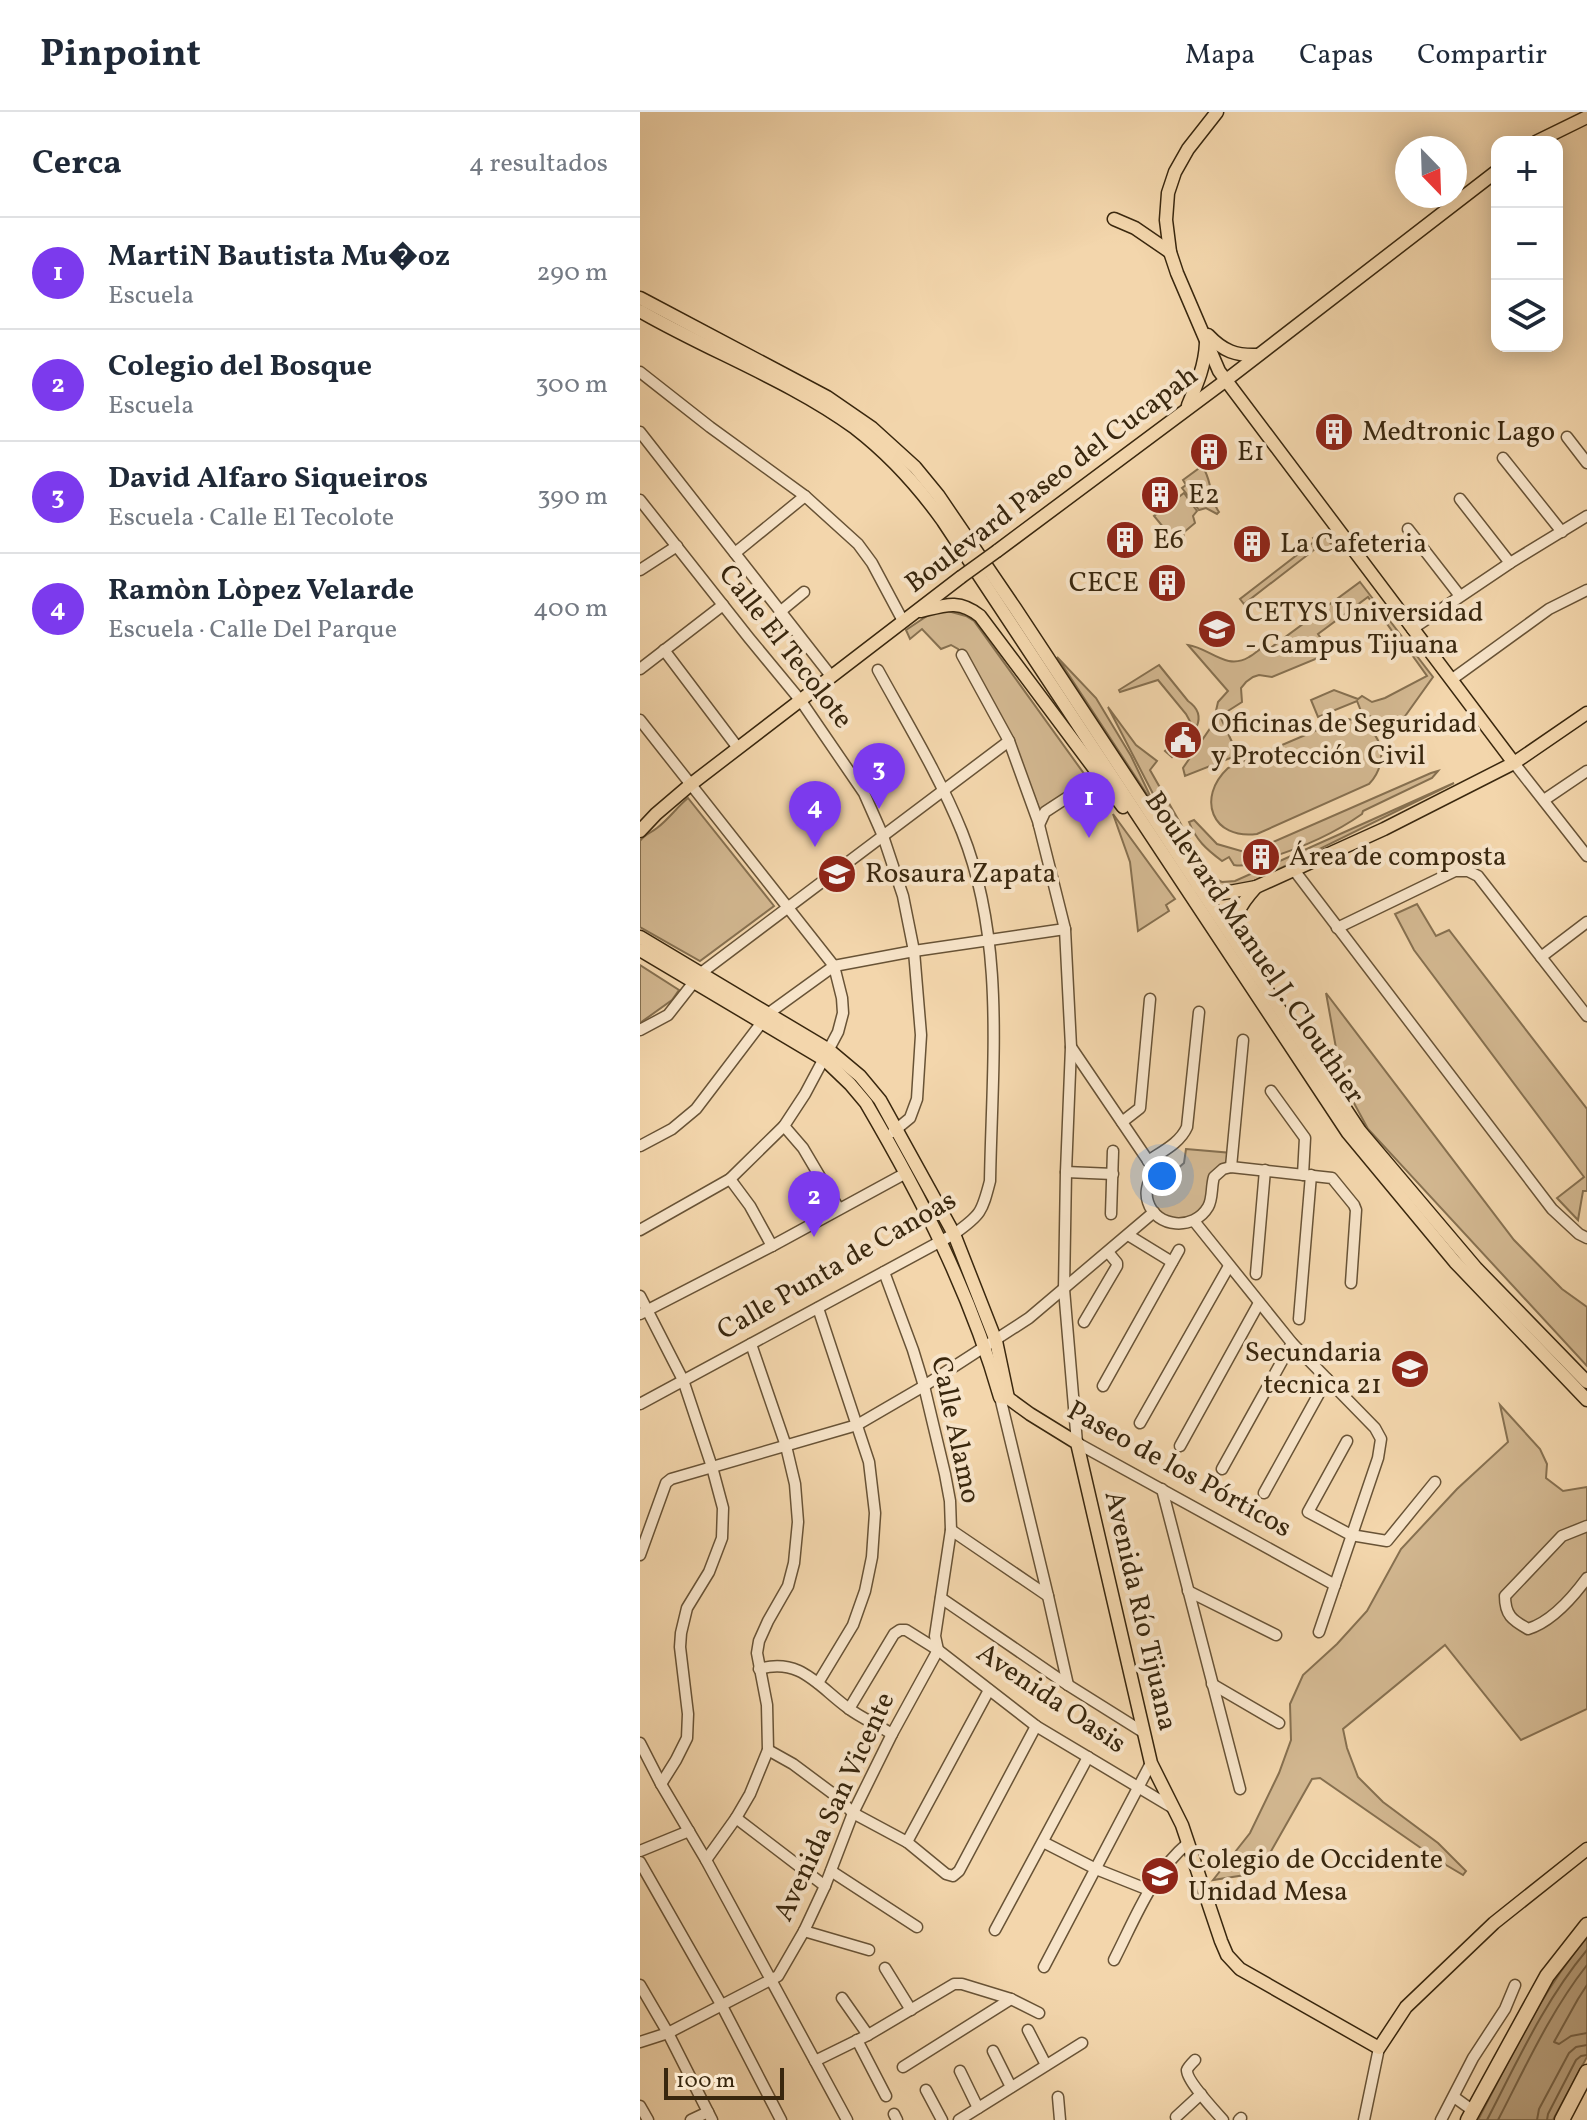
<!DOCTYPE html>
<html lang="es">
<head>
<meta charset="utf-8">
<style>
	:root { --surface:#fff; --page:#f2f2f3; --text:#1f2937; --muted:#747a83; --line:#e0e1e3; --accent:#7c3aed }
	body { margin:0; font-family:Vollkorn,serif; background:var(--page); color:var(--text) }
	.controls { position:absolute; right:24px; top:24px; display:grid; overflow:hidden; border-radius:16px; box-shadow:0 4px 20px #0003 }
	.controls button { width:72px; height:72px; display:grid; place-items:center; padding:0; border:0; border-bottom:2px solid var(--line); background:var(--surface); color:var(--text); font:40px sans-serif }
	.compass { position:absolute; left:755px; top:24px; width:72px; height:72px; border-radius:50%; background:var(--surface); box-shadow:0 4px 20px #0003; rotate:157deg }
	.scale { position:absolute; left:24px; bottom:20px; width:120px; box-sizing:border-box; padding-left:8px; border:4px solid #39270e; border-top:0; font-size:22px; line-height:28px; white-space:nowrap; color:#39270e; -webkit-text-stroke:6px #f7e4c9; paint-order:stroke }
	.you { position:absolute; left:522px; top:1064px; width:28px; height:28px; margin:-20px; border:6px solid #fff; border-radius:50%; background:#1a73e8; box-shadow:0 0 0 12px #1a73e833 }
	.badge { display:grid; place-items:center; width:52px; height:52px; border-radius:50%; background:var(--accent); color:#fff; font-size:26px; font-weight:700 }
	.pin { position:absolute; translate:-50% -66px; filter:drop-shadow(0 2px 4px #0008) }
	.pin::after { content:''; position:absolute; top:42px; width:28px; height:24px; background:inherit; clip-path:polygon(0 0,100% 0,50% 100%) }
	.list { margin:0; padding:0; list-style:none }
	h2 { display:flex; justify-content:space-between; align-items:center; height:104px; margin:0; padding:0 32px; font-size:34px }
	h2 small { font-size:26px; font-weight:400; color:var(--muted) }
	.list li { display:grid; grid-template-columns:52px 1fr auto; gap:24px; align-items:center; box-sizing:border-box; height:112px; padding:0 32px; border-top:2px solid var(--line) }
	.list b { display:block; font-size:30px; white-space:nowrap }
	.list p { margin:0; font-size:26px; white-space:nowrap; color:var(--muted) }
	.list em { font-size:26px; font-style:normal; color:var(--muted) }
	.icon { flex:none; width:44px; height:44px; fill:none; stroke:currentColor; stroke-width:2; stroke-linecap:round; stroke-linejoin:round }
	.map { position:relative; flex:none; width:947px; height:2008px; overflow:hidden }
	header { display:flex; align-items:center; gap:48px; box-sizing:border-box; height:112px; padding:0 40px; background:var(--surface); border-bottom:2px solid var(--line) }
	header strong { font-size:38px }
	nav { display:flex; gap:44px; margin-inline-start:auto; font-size:28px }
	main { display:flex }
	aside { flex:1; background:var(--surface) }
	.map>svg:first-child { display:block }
</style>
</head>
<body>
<header>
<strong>Pinpoint</strong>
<nav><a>Mapa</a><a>Capas</a><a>Compartir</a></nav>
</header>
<main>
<aside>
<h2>Cerca<small>4 resultados</small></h2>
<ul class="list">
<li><span class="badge">1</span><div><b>MartiN Bautista Mu�oz</b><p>Escuela</p></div><em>290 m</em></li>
<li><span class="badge">2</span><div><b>Colegio del Bosque</b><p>Escuela</p></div><em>300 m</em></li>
<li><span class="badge">3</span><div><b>David Alfaro Siqueiros</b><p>Escuela · Calle El Tecolote</p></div><em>390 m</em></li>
<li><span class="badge">4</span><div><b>Ramòn Lòpez Velarde</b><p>Escuela · Calle Del Parque</p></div><em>400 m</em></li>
</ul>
</aside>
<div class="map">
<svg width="947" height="2008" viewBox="0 0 947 2008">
	<rect width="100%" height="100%" fill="#f3d6ac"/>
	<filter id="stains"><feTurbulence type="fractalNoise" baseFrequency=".0025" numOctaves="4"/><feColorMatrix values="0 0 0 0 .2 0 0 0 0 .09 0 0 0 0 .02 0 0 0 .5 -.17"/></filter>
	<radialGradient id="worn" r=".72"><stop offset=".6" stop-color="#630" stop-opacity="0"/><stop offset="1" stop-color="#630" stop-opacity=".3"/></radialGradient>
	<g fill="#d3b891" stroke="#867050" stroke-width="2">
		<path d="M 573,346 L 576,350 L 565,359 C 573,375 569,386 579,400 L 577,402 L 566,396 L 559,398 L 542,376 L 546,373 L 543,368 Z"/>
		<path d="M 544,381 L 557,399 L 553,404 L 555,411 L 543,421 L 544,425 L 540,429 L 528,421 L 514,404 Z"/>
		<path d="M 682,421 L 693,434 L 685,441 L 679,434 L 604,492 L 600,487 L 675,429 L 673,426 Z"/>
		<path d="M 720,470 L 793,565 L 748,628 L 740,610 L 721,599 L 717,589 L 678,605 L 671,588 L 694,578 L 718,587 L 722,584 L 732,590 L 745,586 L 787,564 L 772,543 L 769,543 L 728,485 L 678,522 L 685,533 L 680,536 L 681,538 L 676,541 L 678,546 L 632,565 L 619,563 L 613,565 L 606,570 L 601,576 L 602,590 L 580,604 L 598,643 L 545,664 L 543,656 L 573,612 L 578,590 L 588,579 L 548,533 C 570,536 586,559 609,545 C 615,542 619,537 625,534 L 629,537 Z"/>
		<path d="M 304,498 L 326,504 L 334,509 L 450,670 L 409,691 L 401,701 L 371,626 L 318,537 L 311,533 L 301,537 L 282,517 L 270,527 L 266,518 L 290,502 Z"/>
		<path d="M 417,545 L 456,586 L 491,644 L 516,696 Z"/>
		<path d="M 519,553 L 548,589 C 574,607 546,630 532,645 L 525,639 L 552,613 L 546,602 L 518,568 L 480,580 L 479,578 Z"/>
		<path d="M 468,595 L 496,633 L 517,649 L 510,658 L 571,765 L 582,770 L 595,769 L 814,671 L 604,774 L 584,779 L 565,771 L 563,768 L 538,730 Z"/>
		<path d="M 708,607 C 741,612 752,648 729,672 L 617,722 C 572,728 556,686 588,656 L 698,609 Z"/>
		<path d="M 798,659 L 792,666 L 723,699 L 722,702 C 692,723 659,737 625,747 C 614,751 605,755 594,753 L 589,745 L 582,749 C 566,737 556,728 549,710 L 554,708 L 577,732 L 608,741 L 791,661 Z"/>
		<path d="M 48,686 L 134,794 L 60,849 L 0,815 L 0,729 C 5,722 11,721 17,716 C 29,707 37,695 48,686 Z"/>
		<path d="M 473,702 L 535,787 L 526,793 L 529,799 L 498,819 L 490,750 Z"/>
		<path d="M 777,792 L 796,824 L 809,818 L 947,997 L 947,1079 L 943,1079 L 938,1108 L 917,1086 L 944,1065 L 774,838 L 755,802 Z"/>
		<path d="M 0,853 L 39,878 L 32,888 L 0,911 Z"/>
		<path d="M 686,881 L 874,1128 L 922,1177 L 947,1195 L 947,1254 L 728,1017 L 702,969 Z"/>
		<path d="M 546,1037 L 592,1041 L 591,1055 L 578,1061 L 570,1090 L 542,1112 L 514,1100 L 507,1070 L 512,1060 L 537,1057 L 544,1051 Z"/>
		<path d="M 860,1293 L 900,1337 L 907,1352 L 906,1366 L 923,1379 L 947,1375 L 947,1597 L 881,1628 L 805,1533 L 703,1617 L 707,1636 L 718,1665 L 743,1690 L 798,1731 L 826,1759 L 823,1763 L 801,1750 L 680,1666 L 672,1667 L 626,1748 L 605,1763 L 573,1768 L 610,1721 L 639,1661 L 651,1628 L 650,1592 L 663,1563 L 697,1532 L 727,1499 L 761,1437 L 817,1377 L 868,1330 Z"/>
	</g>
	<path fill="#b49a76" stroke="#836c4c" stroke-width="2" d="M 947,1825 L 947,1945 L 913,2008 L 838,2008 C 871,1945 901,1880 947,1825 Z"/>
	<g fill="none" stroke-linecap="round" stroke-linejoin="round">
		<g stroke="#766042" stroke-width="2">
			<path d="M 947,1873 L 938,1887 L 914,1930 L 919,1932 L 931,1924 L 947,1921"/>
			<path d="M 847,2008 C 877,1950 905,1888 947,1838"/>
			<path d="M 858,2008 C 885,1956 910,1900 947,1853"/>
			<path d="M 897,2008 L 899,1997 L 929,1941 L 936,1935 L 947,1933"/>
			<path d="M 907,2008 L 908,2002 L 936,1948 L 941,1944 L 947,1943"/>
		</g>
		<g stroke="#685336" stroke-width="13">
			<g id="minor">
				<path d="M 0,260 L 70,315 L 165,384 L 218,432 L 232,451 L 263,509"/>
				<path d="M 0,320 L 191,564"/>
				<path d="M 927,325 L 947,351"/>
				<path d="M 863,346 L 922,420"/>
				<path d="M 820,387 L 870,451"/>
				<path d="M 0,388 L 109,526 L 161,589 L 224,681 L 243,724 L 263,784 L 274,839 L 281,923 L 277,987 L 270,1006 L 253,1020"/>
				<path d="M 768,417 L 820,484"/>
				<path d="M 95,441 L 165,384"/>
				<path d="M 0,458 L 37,434"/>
				<path d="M 141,499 L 164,480"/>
				<path d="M 772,517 L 870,451 L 947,404"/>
				<path d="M 24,538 L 98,636"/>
				<path d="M 322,543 L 369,629 L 398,709 L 425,817 L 431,935 L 426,1060 L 424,1177 L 437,1331 L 695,1473"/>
				<path d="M 0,557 L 83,493"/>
				<path d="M 811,568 L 909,497 L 947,478"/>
				<path d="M 0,608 L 194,854 L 202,886 L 203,901 L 198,920 L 165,982 L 144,1014 L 90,1067 L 0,1118"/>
				<path d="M 874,651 L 947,744"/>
				<path d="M 904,688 L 947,659"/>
				<path d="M 399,713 L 405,700 L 431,683 L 455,673 L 459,664"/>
				<path d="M 654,758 L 912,1097 L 939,1122 L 947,1126"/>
				<path d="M 697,816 L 815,759 L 828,759 L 838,764 L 947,904"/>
				<path d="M 901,845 L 947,810"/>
				<path d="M 0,918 L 28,903 L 61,861 L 369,629"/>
				<path d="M 431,935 L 511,1053 C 513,1066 503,1076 508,1090 C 516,1116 554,1119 568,1095 C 573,1087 571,1074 574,1065 L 583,1057 L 591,1055 L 692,1066 L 714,1093 L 716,1098 L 711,1171"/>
				<path d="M 631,979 L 665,1026 L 663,1063"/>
				<path d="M 482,1010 L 500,996 L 510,887"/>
				<path d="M 144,1014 L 163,1036 L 199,1097"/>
				<path d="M 0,1034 L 32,1017 L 56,997 L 129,901 L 194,854 L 274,839 L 425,817"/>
				<path d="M 508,1049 C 523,1039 540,1031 547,1015 L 559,900"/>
				<path d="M 591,1055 L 603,928"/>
				<path d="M 426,1060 L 473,1062"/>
				<path d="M 90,1067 L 110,1094 L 132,1134"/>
				<path d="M 471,1102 L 473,1039"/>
				<path d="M 554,1109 L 652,1231 L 735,1316 L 741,1327 L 738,1346 L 679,1520"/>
				<path d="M 488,1123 L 532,1150"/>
				<path d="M 616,1162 L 625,1058"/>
				<path d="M 0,1184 L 43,1268 L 72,1355 L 83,1396 L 82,1426 L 69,1460 L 47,1496 L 41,1521 L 40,1535 L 48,1602 L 47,1626 L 36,1648 L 21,1672"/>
				<path d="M 0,1202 L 132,1134 L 266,1061"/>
				<path d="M 659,1207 L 671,1063"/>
				<path d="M 444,1210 L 477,1154 L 477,1151 L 468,1140"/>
				<path d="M 463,1274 L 539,1138"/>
				<path d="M 360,1285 L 408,1484 L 428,1573"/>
				<path d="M 0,1292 L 314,1122 C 341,1103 342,1100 350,1069 C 352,953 366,830 322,720 C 299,663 267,611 238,558"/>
				<path d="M 500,1311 L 589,1154"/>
				<path d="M 707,1329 L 668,1400 L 711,1423 L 747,1429 L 795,1370"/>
				<path d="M 540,1334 L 619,1191"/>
				<path d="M 582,1357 L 652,1231"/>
				<path d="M 522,1377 L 600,1677"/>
				<path d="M 624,1381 L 687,1267"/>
				<path d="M 947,1414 L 922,1424 L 865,1484 C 865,1503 872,1508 888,1517 C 911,1510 933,1485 947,1466"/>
				<path d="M 311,1418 L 408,1484"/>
				<path d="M 0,1443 L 26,1371 L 31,1367 L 217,1313 L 284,1274 L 389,1206 L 514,1100"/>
				<path d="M 548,1479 L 636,1523"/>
				<path d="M 301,1486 L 428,1573 L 503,1620"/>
				<path d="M 119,1557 C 160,1545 178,1574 208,1596 C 221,1606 238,1613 252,1622"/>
				<path d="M 178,1571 L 213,1513 L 225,1479 L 232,1445 L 235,1401 L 229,1350 L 178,1196"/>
				<path d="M 572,1572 L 639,1611"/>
				<path d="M 209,1597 L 254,1522 L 260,1518 L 266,1518 L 298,1538 L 396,1614 L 533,1696"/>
				<path d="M 0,1631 L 21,1672 L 66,1748 L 207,2008"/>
				<path d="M 128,1638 L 153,1652 L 196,1684 L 213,1701 L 267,1730 L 306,1762 L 313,1764 L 319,1759 L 396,1614"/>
				<path d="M 96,1706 L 185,1774"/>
				<path d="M 267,1730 L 349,1578"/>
				<path d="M 403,1730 L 456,1757 L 509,1778"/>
				<path d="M 0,1739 L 49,1719"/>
				<path d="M 66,1748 L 96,1706 L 110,1682 L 128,1638 L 127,1593 L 117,1541 L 119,1529 L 128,1509 L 148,1474 L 154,1451 L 158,1410 L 155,1372 L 146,1334 L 111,1232"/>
				<path d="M 0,1750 L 82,1894 L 141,2008"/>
				<path d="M 191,1759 L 277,1815"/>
				<path d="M 355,1818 L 448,1645"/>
				<path d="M 164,1819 L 229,1838"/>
				<path d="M 474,1848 C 495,1807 512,1761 548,1731"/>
				<path d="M 404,1855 L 511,1651"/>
				<path d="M 245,1856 L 271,1898"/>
				<path d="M 0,1873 L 28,1921 L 72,2008"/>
				<path d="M 202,1886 L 228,1923"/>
				<path d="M 388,1918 L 406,1953"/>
				<path d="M 217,1928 L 246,1984"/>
				<path d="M 0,1930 L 28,1921 L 138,1864 L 164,1819 L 185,1774 L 213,1701 L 252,1622 L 298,1538 L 295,1524 L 311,1418 L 310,1389 L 305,1362 L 284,1274 L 273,1238 L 244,1160"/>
				<path d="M 353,1939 L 371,1975"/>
				<path d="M 555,1948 C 553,1950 548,1955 547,1958 C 546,1968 576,2000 583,2008"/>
				<path d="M 175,1949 L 228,1923 L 314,1872 L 322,1872 L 371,1887 L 399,1901"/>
				<path d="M 263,1955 L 371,1887"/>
				<path d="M 320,1959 L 338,1996"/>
				<path d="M 286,1978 L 302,2008"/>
				<path d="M 418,1985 L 420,2008"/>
				<path d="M 814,1985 L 832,1998"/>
				<path d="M 0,1994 L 8,2008"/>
				<path d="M 254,2002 L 257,2008"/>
				<path d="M 536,2005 L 561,1982"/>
				<path d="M 51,2008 L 68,2000"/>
				<path d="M 319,2008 L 442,1931"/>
				<path d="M 599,2008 L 601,2006"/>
				<path d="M 724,2008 L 739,1936"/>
				<path d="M 801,2008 L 833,1946 L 865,1897 L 875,1873"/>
			</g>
		</g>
		<g stroke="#39270e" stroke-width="15">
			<g id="major">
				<path d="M 577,0 L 548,37 L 535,60 L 528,81 L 526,108 L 530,140 L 537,161 L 579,259 L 874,651"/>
				<path d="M 896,30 L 947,5"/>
				<path d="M 474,107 L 495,116 L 530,140"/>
				<path d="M 0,186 L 187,285 L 232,316 L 275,355 L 298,383 L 375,496 L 720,1019 L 836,1156 L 947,1270"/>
				<path d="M 0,199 C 69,239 151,269 215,316 C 250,343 278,374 303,409 L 708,1021 L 815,1150 L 947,1288"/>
				<path d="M 568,223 C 583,239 596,244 618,243"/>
				<path d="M 548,293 C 557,272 565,254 566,231"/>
				<path d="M 357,439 L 585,269 L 857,59"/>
				<path d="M 281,499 C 305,493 319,487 340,504 L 483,695"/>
				<path d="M 0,719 L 16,702 L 50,673 L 321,465"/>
				<path d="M 558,774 L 573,780 L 584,781 L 616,775 L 744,717 L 874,651 L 947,601"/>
				<path d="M 0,825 L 189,938 L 220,964 L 240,988 L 314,1122 L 356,1229 L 368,1286"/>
				<path d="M 599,832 C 592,805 598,795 616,775"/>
				<path d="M 0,838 L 185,948 L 210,972 L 226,991 C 281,1085 330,1180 360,1285 L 368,1286 L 390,1302 L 437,1331 L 511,1651 L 542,1713 L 581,1829 L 587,1843 L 600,1857 L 739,1936 L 766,1895 L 854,1811 L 947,1737"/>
			</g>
		</g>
		<g stroke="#39270e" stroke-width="17">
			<g id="highway">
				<path d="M 828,2008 L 907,1864 L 947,1813"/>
				<path d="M 922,2008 L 947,1960"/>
			</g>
		</g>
		<use href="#minor" stroke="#f7e4c9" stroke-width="10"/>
		<use href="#major" stroke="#f3d6ac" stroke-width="12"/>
		<use href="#highway" stroke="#f3d6ac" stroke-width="14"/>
		<g stroke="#39270e" stroke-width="15" stroke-linecap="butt">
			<path id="major-bridge" d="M 321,465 L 357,439"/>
		</g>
		<use href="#major-bridge" stroke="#f3d6ac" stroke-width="12"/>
	</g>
	<defs>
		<g id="building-disc" transform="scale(2)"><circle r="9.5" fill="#8f2418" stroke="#f7e4c9"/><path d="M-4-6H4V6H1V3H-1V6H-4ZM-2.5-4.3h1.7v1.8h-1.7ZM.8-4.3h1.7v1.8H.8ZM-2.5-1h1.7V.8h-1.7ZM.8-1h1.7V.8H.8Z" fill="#fff"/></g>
		<g id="university-disc" transform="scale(2)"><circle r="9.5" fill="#8f2418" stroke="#f7e4c9"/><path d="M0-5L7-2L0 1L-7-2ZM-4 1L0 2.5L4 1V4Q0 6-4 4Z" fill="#fff"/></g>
		<g id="civic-disc" transform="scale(2)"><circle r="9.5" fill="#8f2418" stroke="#f7e4c9"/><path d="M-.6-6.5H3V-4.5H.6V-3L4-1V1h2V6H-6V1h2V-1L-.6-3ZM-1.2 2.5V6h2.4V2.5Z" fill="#fff"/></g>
		<g id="school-disc" transform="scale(2)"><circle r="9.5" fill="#8f2418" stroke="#f7e4c9"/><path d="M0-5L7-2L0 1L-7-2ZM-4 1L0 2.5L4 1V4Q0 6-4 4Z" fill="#fff"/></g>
	</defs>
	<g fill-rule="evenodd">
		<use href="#building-disc" x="694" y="320"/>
		<use href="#building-disc" x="569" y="340"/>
		<use href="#building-disc" x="520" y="383"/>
		<use href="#building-disc" x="485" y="428"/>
		<use href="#building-disc" x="612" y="432"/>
		<use href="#building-disc" x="527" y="471"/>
		<use href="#university-disc" x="577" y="517"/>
		<use href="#civic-disc" x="543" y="628"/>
		<use href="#building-disc" x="621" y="745"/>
		<use href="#school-disc" x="197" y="762"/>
		<use href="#school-disc" x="770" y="1257"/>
		<use href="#school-disc" x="520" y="1764"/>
	</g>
	<g text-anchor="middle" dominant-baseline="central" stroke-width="8" stroke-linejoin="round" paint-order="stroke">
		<g font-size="28" fill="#39270e" stroke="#f7e4c9" text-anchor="start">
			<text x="722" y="320">Medtronic Lago</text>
			<text x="597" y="340">E1</text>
			<text x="548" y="383">E2</text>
			<text x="513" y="428">E6</text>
			<text x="640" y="432">La Cafeteria</text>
			<text x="499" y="471" text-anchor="end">CECE</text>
			<text x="605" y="501">CETYS Universidad<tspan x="605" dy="32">- Campus Tijuana</tspan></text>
			<text x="571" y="612">Oficinas de Seguridad<tspan x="571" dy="32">y Protección Civil</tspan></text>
			<text x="649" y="745">Área de composta</text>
			<text x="225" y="762">Rosaura Zapata</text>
			<text x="742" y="1241" text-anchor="end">Secundaria<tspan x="742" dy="32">tecnica 21</tspan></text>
			<text x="548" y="1748">Colegio de Occidente<tspan x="548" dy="32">Unidad Mesa</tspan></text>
		</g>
		<g font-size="28" fill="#39270e" stroke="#f7e4c9">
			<text transform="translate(412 368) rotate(-37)">Boulevard Paseo del Cucapah</text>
			<text transform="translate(145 535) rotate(52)">Calle El Tecolote</text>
			<text transform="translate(614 836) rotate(56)">Boulevard Manuel J. Clouthier</text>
			<text transform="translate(197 1154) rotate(-30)">Calle Punta de Canoas</text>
			<text transform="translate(315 1318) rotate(78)">Calle Alamo</text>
			<text transform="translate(539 1358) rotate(29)">Paseo de los Pórticos</text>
			<text transform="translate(500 1499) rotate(77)">Avenida Río Tijuana</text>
			<text transform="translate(411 1587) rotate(34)">Avenida Oasis</text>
			<text transform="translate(195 1695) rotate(-65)">Avenida San Vicente</text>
		</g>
	</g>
	<rect width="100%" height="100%" filter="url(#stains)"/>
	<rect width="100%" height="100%" fill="url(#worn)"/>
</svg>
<div class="controls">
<button>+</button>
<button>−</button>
<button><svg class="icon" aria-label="layers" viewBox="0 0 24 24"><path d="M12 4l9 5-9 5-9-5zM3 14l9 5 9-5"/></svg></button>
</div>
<svg class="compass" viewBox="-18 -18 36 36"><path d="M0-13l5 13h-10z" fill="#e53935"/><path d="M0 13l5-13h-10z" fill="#747a83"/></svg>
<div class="scale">100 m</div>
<div class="you"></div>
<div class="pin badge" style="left:449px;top:726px">1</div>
<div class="pin badge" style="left:174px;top:1125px">2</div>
<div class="pin badge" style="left:239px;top:697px">3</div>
<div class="pin badge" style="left:175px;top:735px">4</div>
</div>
</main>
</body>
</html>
